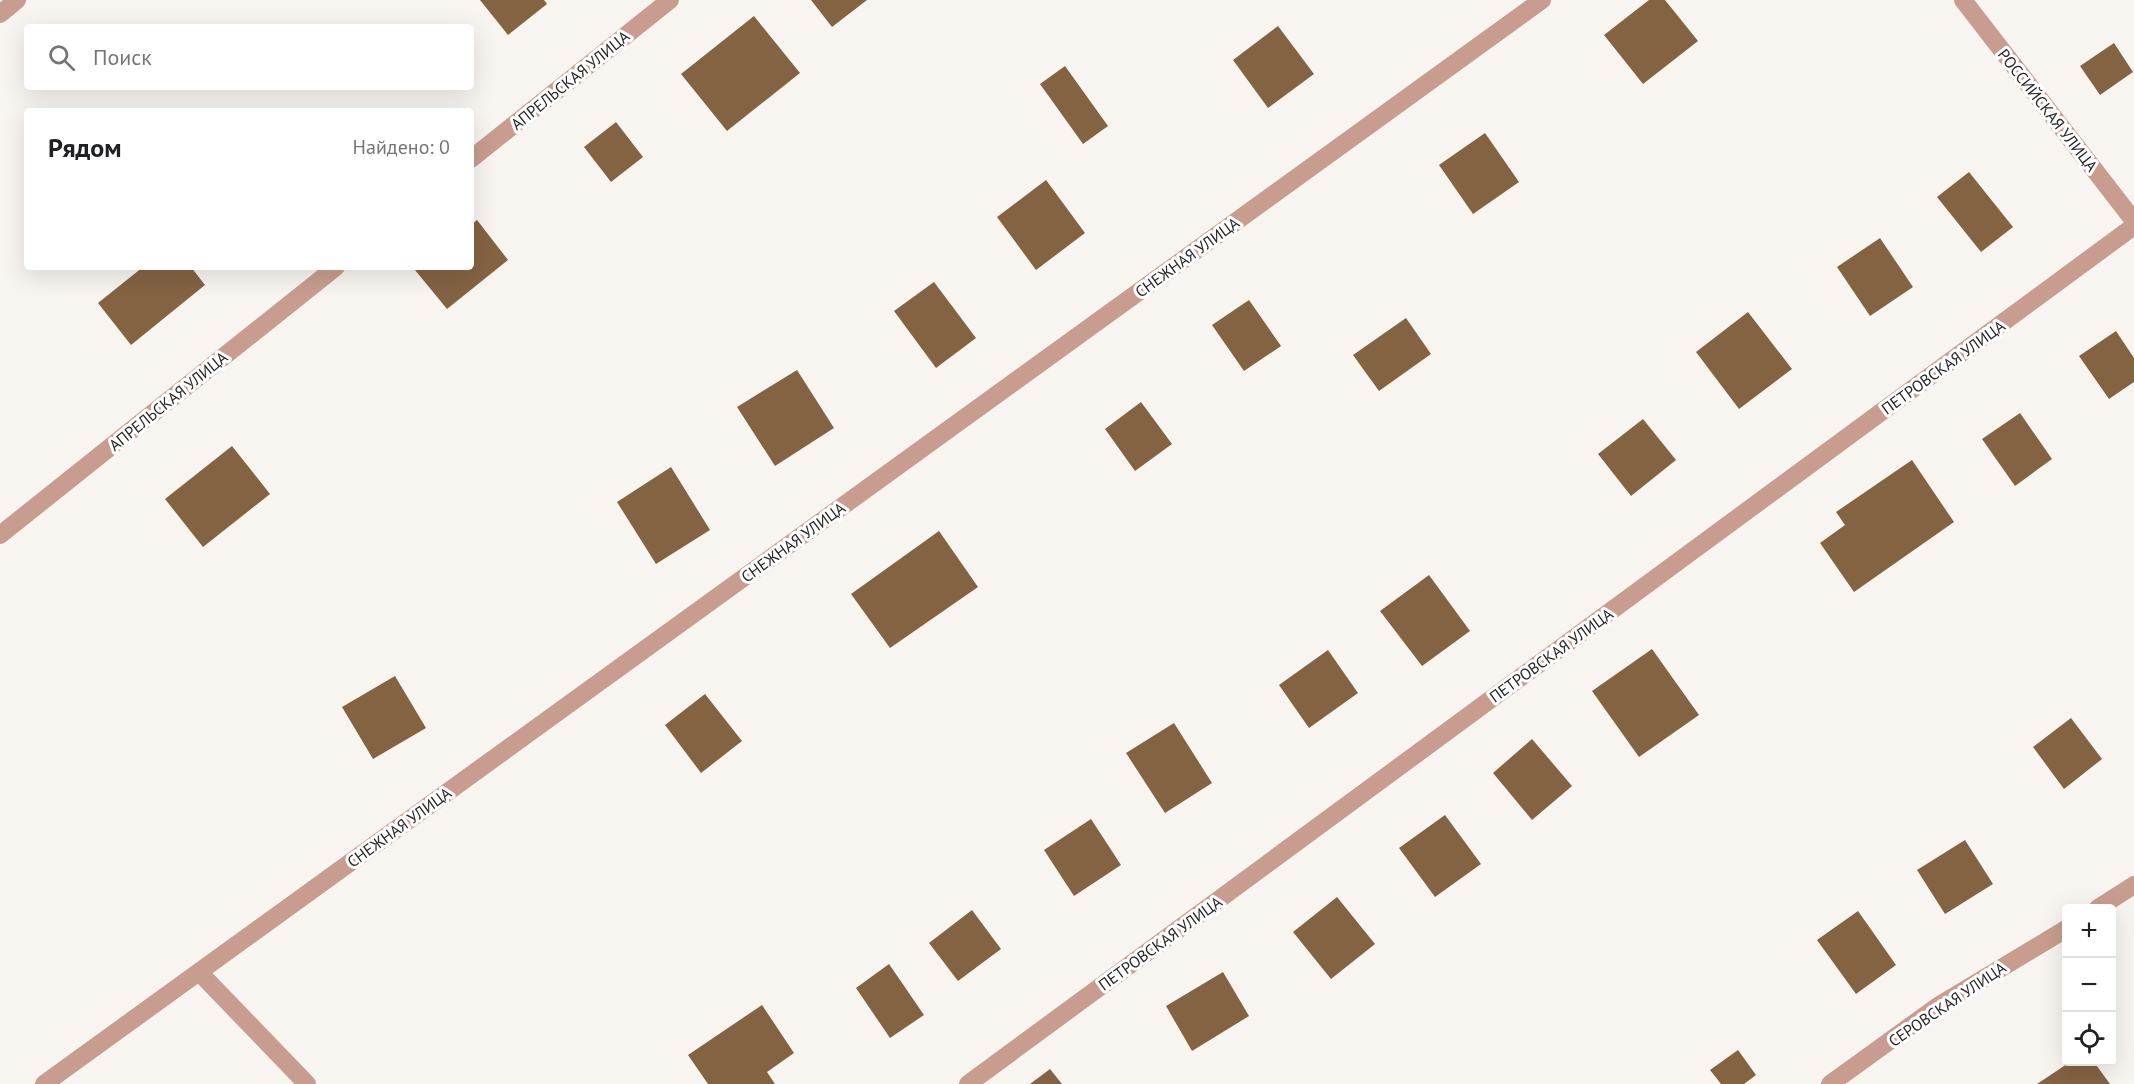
<!DOCTYPE html>
<html lang="ru">
<head>
<meta charset="utf-8">
<style>
	:root { --surface:#fff; --page:#f6f6f6; --text:#202124; --muted:#757577; --line:#e0e0e0 }
	body { margin:0; font-family:"PT Sans",sans-serif; background:var(--page); color:var(--text) }
	.controls { position:absolute; right:18px; bottom:18px; display:grid; overflow:hidden; border-radius:6px; box-shadow:0 6px 24px #0002 }
	.controls button { width:54px; height:54px; display:grid; place-items:center; padding:0; border:0; border-bottom:2px solid var(--line); background:var(--surface); color:var(--text); font:30px sans-serif }
	.list { margin:0; padding:0; list-style:none }
	h2 { display:flex; justify-content:space-between; align-items:center; height:78px; margin:0; padding:0 24px; font-size:26px }
	h2 small { font-size:20px; font-weight:400; color:var(--muted) }
	.icon { flex:none; width:33px; height:33px; fill:none; stroke:currentColor; stroke-width:2; stroke-linecap:round; stroke-linejoin:round }
	.map { position:relative; flex:none; width:2134px; height:1084px; overflow:hidden }
	.search { position:absolute; background:var(--surface); box-shadow:0 6px 24px #0002; left:24px; top:24px; width:450px; height:66px; display:flex; align-items:center; gap:15px; box-sizing:border-box; padding:0 21px; border-radius:6px; color:var(--muted); font-size:22px }
	.panel { position:absolute; background:var(--surface); box-shadow:0 6px 24px #0002; left:24px; top:108px; width:450px; height:162px; border-radius:6px }
	.map>svg:first-child { display:block }
</style>
</head>
<body>
<div class="map">
<svg width="2134" height="1084" viewBox="0 0 2134 1084">
	<rect width="100%" height="100%" fill="#f8f5f0"/>
	<g fill="#846343">
		<path d="M 480,0 L 544,0 L 547,4 L 508,35 Z"/>
		<path d="M 811,0 L 867,0 L 832,27 Z"/>
		<path d="M 1649,0 L 1665,0 L 1698,41 L 1643,84 L 1604,35 Z"/>
		<path d="M 754,16 L 800,73 L 727,131 L 681,74 Z"/>
		<path d="M 1278,26 L 1314,74 L 1268,108 L 1233,60 Z"/>
		<path d="M 2114,43 L 2133,72 L 2100,95 L 2080,66 Z"/>
		<path d="M 1065,66 L 1108,126 L 1083,144 L 1040,84 Z"/>
		<path d="M 616,122 L 643,157 L 611,182 L 584,147 Z"/>
		<path d="M 1485,133 L 1519,182 L 1473,214 L 1439,165 Z"/>
		<path d="M 1969,172 L 2013,227 L 1981,252 L 1937,197 Z"/>
		<path d="M 1046,180 L 1085,233 L 1036,270 L 997,217 Z"/>
		<path d="M 477,220 L 508,260 L 447,309 L 415,270 L 418,267 L 471,267 L 471,225 Z"/>
		<path d="M 1880,238 L 1913,287 L 1870,316 L 1837,267 Z"/>
		<path d="M 143,267 L 191,267 L 205,285 L 131,345 L 98,303 Z"/>
		<path d="M 934,282 L 976,338 L 936,368 L 894,311 Z"/>
		<path d="M 1249,300 L 1281,346 L 1244,371 L 1212,325 Z"/>
		<path d="M 1748,312 L 1792,369 L 1739,409 L 1696,352 Z"/>
		<path d="M 1406,318 L 1431,354 L 1379,391 L 1353,355 Z"/>
		<path d="M 2116,331 L 2134,358 L 2134,382 L 2109,399 L 2079,356 Z"/>
		<path d="M 797,370 L 834,428 L 775,466 L 737,407 Z"/>
		<path d="M 1141,402 L 1172,444 L 1135,471 L 1105,429 Z"/>
		<path d="M 2020,413 L 2052,459 L 2015,486 L 1982,439 Z"/>
		<path d="M 1643,419 L 1676,460 L 1631,496 L 1598,454 Z"/>
		<path d="M 232,446 L 270,494 L 203,547 L 165,499 Z"/>
		<path d="M 1912,460 L 1954,522 L 1854,592 L 1820,543 L 1845,525 L 1836,512 Z"/>
		<path d="M 671,467 L 710,530 L 656,564 L 617,502 Z"/>
		<path d="M 939,531 L 978,587 L 890,648 L 851,594 Z"/>
		<path d="M 1429,575 L 1470,631 L 1422,666 L 1380,611 Z"/>
		<path d="M 1652,649 L 1699,715 L 1639,757 L 1592,691 Z"/>
		<path d="M 1328,650 L 1358,693 L 1309,728 L 1279,685 Z"/>
		<path d="M 395,676 L 426,728 L 373,759 L 342,707 Z"/>
		<path d="M 705,694 L 742,741 L 701,773 L 665,725 Z"/>
		<path d="M 2071,718 L 2102,759 L 2064,789 L 2033,747 Z"/>
		<path d="M 1174,723 L 1212,783 L 1165,813 L 1126,753 Z"/>
		<path d="M 1532,739 L 1572,786 L 1532,820 L 1493,773 Z"/>
		<path d="M 1445,815 L 1481,864 L 1435,897 L 1399,848 Z"/>
		<path d="M 1091,819 L 1121,865 L 1074,896 L 1044,850 Z"/>
		<path d="M 1965,840 L 1993,884 L 1945,914 L 1917,870 Z"/>
		<path d="M 1337,897 L 1375,944 L 1331,979 L 1293,932 Z"/>
		<path d="M 972,910 L 1001,949 L 958,981 L 929,943 Z"/>
		<path d="M 1858,911 L 1896,965 L 1856,994 L 1817,940 Z"/>
		<path d="M 889,964 L 924,1015 L 890,1038 L 856,988 Z"/>
		<path d="M 1223,972 L 1249,1016 L 1192,1051 L 1166,1006 Z"/>
		<path d="M 762,1005 L 794,1053 L 767,1072 L 775,1084 L 708,1084 L 688,1055 Z"/>
		<path d="M 1738,1050 L 1756,1075 L 1744,1084 L 1721,1084 L 1710,1070 Z"/>
		<path d="M 2070,1062 L 2094,1062 L 2110,1084 L 2037,1084 Z"/>
		<path d="M 1050,1069 L 1062,1084 L 1030,1084 Z"/>
	</g>
	<g fill="none" stroke-linecap="round" stroke-linejoin="round">
		<g stroke="#c89d8f" stroke-width="18">
			<path d="M 1963,0 L 2134,221"/>
			<path d="M 0,14 L 17,0"/>
			<path d="M 471,159 L 670,0"/>
			<path d="M 0,535 L 336,267"/>
			<path d="M 2098,908 L 2134,885"/>
			<path d="M 199,972 L 307,1084"/>
			<path d="M 44,1084 L 1542,0"/>
			<path d="M 968,1084 L 2134,226"/>
			<path d="M 1830,1084 L 1938,1006 L 2066,929"/>
		</g>
	</g>
	<g text-anchor="middle" dominant-baseline="central" stroke-width="6" stroke-linejoin="round" paint-order="stroke">
		<g font-size="16" fill="#282725" stroke="#fff">
			<text transform="translate(570 80) rotate(-39)">АПРЕЛЬСКАЯ УЛИЦА</text>
			<text transform="translate(2048 110) rotate(52)">РОССИЙСКАЯ УЛИЦА</text>
			<text transform="translate(1187 257) rotate(-36)">СНЕЖНАЯ УЛИЦА</text>
			<text transform="translate(1943 367) rotate(-36)">ПЕТРОВСКАЯ УЛИЦА</text>
			<text transform="translate(168 401) rotate(-39)">АПРЕЛЬСКАЯ УЛИЦА</text>
			<text transform="translate(793 542) rotate(-36)">СНЕЖНАЯ УЛИЦА</text>
			<text transform="translate(1551 655) rotate(-36)">ПЕТРОВСКАЯ УЛИЦА</text>
			<text transform="translate(399 827) rotate(-36)">СНЕЖНАЯ УЛИЦА</text>
			<text transform="translate(1160 943) rotate(-36)">ПЕТРОВСКАЯ УЛИЦА</text>
			<text transform="translate(1947 1004) rotate(-34)">СЕРОВСКАЯ УЛИЦА</text>
		</g>
	</g>
</svg>
<div class="controls">
<button>+</button>
<button>−</button>
<button><svg class="icon" aria-label="locate" viewBox="0 0 24 24"><circle cx="12" cy="12" r="6"/><path d="M12 2v4M12 18v4M2 12h4M18 12h4"/></svg></button>
</div>
<div class="search"><svg class="icon" aria-label="search" viewBox="0 0 24 24"><circle cx="10" cy="10" r="6"/><path d="M15 15l6 6"/></svg>Поиск</div>
<section class="panel">
<h2>Рядом<small>Найдено: 0</small></h2>
<ul class="list">
</ul>
</section>
</div>
</body>
</html>
